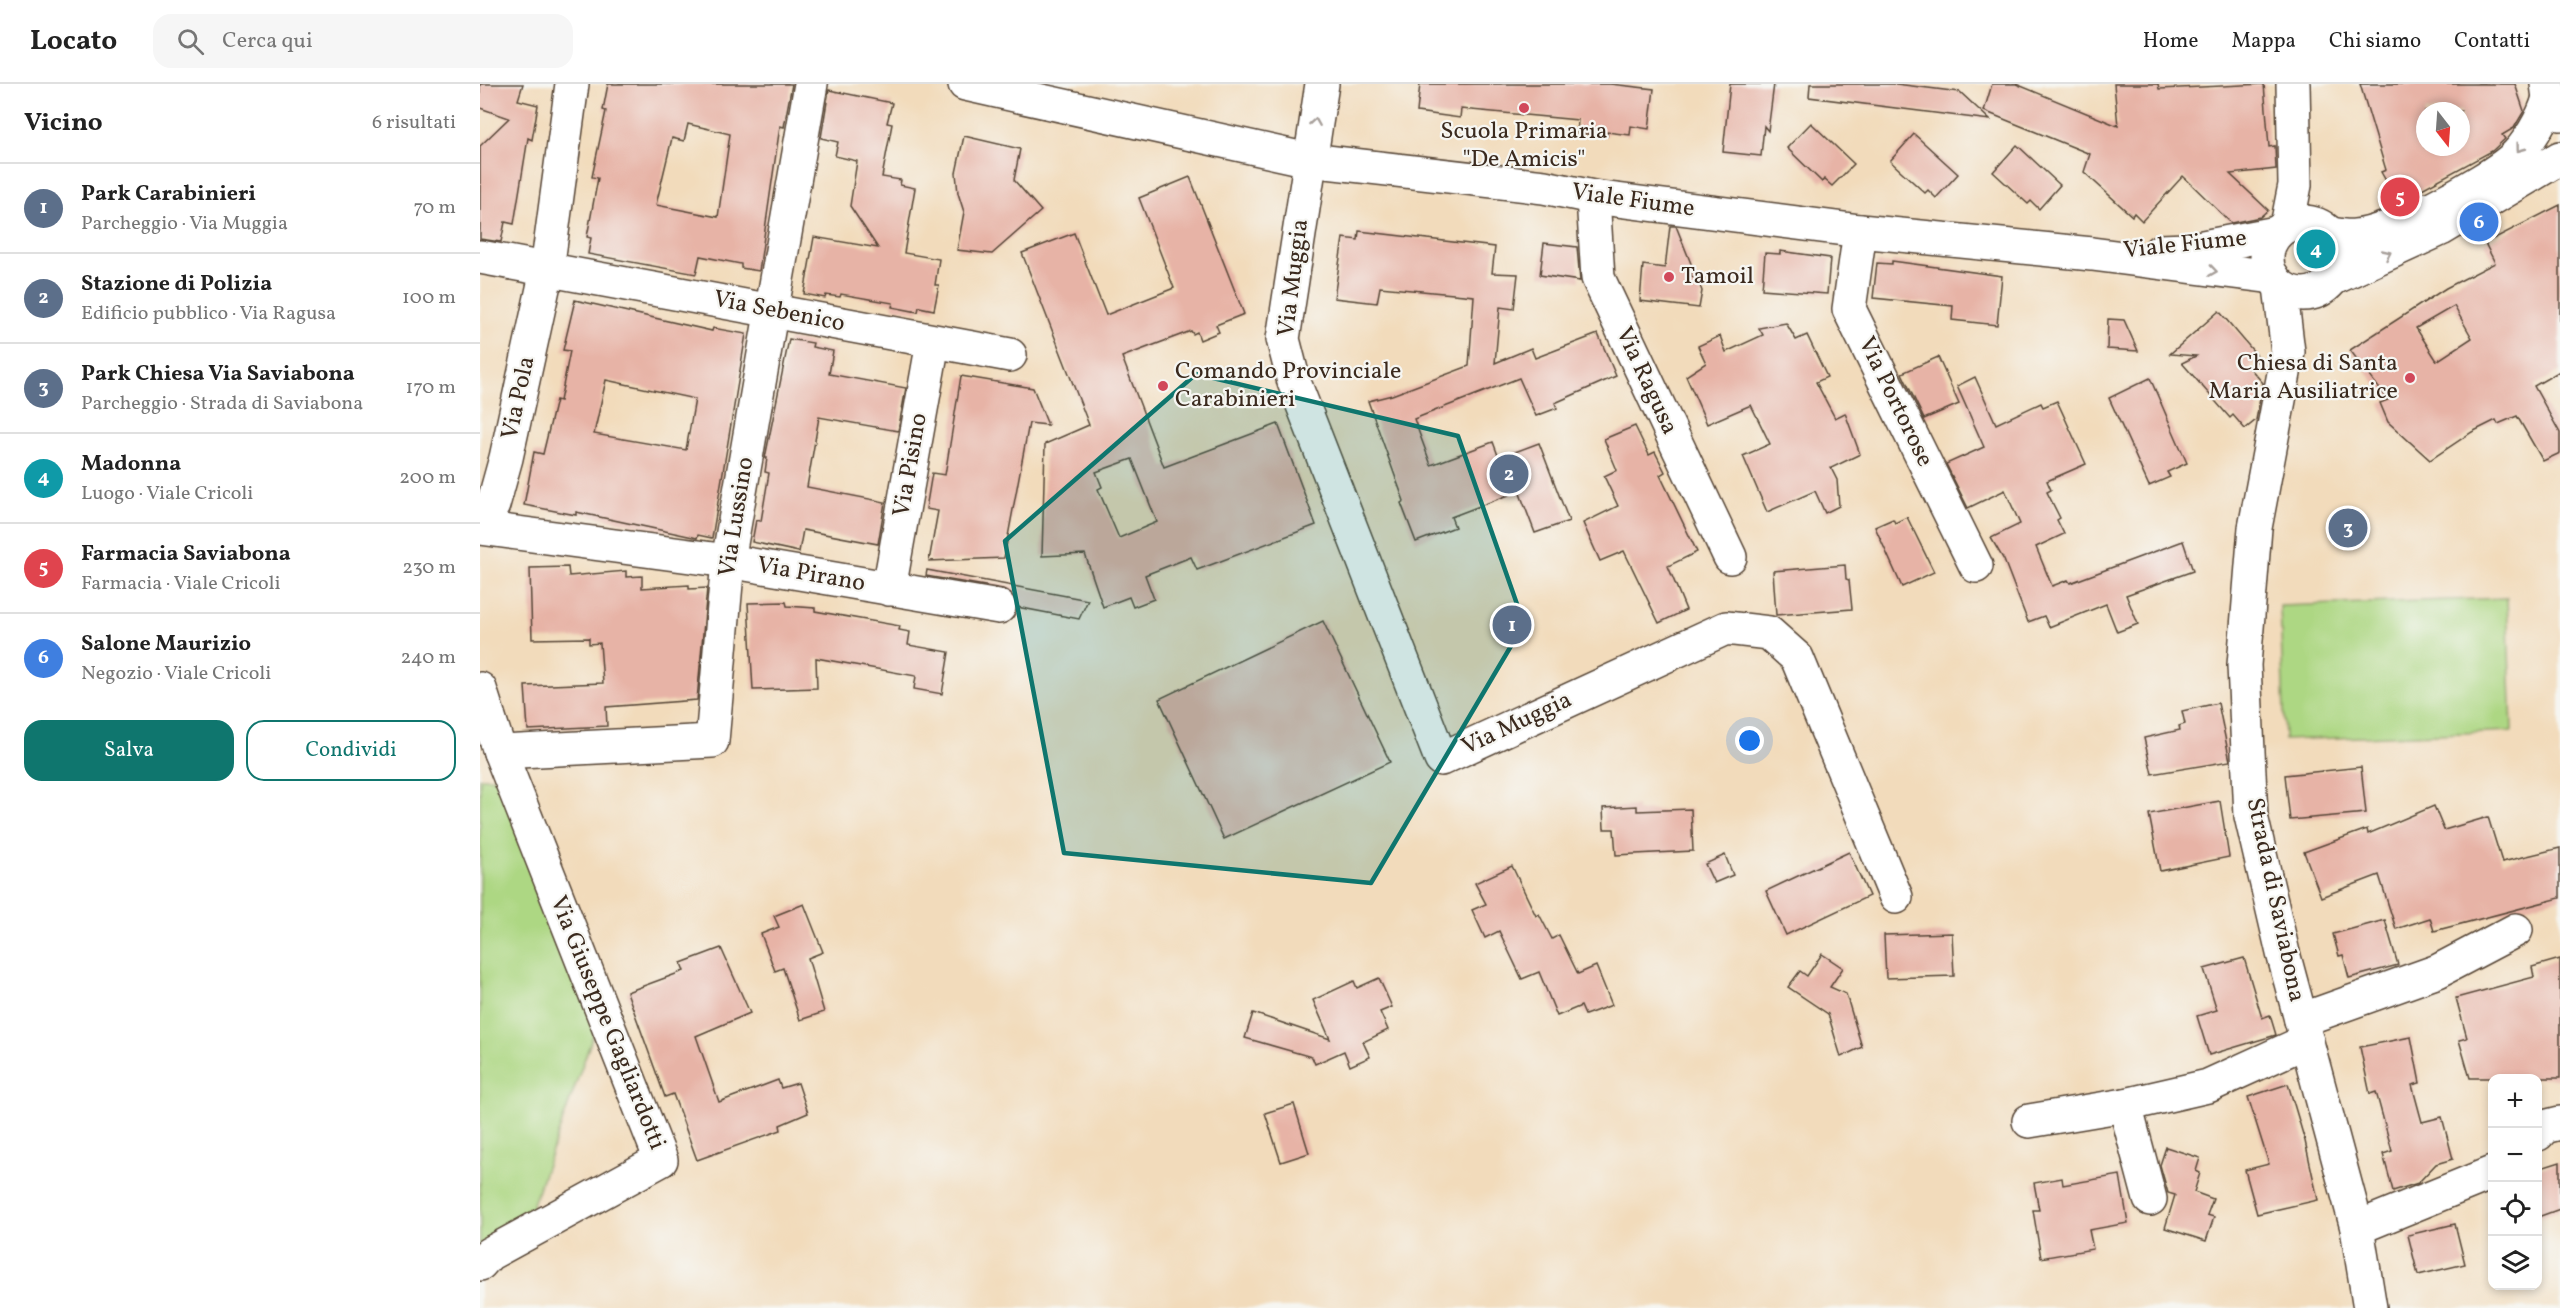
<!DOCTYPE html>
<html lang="it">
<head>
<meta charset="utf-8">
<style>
	:root { --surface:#fff; --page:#f6f6f6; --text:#222; --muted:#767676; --line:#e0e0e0; --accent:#0f766e }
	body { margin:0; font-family:Vollkorn,serif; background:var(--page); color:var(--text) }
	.controls { position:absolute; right:18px; bottom:18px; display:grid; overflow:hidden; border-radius:12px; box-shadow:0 3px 9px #0003 }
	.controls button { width:54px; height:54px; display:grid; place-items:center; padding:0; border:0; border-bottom:2px solid var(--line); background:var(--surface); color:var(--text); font:30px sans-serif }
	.compass { position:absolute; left:1936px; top:18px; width:54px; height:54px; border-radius:50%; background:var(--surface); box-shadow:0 3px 9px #0003; rotate:163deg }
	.you { position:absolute; left:1270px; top:657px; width:21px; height:21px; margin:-15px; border:4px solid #fff; border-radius:50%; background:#1a73e8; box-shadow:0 0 0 9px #1a73e833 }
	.badge { display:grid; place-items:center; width:39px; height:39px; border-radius:50%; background:var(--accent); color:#fff; font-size:20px; font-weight:700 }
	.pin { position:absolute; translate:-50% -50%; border:3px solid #fff; box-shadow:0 2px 6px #0006 }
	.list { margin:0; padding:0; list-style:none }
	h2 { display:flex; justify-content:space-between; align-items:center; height:78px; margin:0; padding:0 24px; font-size:26px }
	h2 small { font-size:20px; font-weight:400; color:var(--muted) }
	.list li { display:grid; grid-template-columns:39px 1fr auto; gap:18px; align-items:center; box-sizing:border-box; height:90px; padding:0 24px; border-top:2px solid var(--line) }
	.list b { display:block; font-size:22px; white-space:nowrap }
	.list p { margin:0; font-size:20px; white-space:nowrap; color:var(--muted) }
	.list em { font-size:20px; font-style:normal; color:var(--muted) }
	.actions { display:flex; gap:12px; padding:18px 24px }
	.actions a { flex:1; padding:14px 0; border:2px solid var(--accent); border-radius:18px; text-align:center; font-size:21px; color:var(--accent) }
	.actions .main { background:var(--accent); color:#fff }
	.icon { flex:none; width:33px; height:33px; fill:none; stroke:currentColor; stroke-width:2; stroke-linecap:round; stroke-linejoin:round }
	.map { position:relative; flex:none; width:2080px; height:1224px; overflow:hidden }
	header { display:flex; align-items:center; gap:36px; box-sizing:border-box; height:84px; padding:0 30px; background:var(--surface); border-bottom:2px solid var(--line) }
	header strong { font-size:28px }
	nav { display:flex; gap:33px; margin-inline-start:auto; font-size:21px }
	.search { width:420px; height:54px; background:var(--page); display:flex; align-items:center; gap:15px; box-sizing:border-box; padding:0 21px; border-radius:18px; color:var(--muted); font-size:22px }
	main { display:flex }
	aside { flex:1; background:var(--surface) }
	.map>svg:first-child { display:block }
</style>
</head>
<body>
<header>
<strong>Locato</strong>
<div class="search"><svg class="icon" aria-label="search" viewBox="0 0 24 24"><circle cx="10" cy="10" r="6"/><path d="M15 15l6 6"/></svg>Cerca qui</div>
<nav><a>Home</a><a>Mappa</a><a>Chi siamo</a><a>Contatti</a></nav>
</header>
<main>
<aside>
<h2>Vicino<small>6 risultati</small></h2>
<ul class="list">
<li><span class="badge" style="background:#5c6f8a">1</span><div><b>Park Carabinieri</b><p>Parcheggio · Via Muggia</p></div><em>70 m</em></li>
<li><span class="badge" style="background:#5c6f8a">2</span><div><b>Stazione di Polizia</b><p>Edificio pubblico · Via Ragusa</p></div><em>100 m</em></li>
<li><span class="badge" style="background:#5c6f8a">3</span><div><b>Park Chiesa Via Saviabona</b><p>Parcheggio · Strada di Saviabona</p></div><em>170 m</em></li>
<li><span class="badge" style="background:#0f9aa8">4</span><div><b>Madonna</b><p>Luogo · Viale Cricoli</p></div><em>200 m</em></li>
<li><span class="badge" style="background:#e0444e">5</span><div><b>Farmacia Saviabona</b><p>Farmacia · Viale Cricoli</p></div><em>230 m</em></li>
<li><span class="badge" style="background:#3f7fe0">6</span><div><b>Salone Maurizio</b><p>Negozio · Viale Cricoli</p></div><em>240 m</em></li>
</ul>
<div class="actions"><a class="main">Salva</a><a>Condividi</a></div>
</aside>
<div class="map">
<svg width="2080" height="1224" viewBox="0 0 2080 1224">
	<rect width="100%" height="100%" fill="#f6f6f2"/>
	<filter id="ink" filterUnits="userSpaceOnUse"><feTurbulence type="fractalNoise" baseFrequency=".0167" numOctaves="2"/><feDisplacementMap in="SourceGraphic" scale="12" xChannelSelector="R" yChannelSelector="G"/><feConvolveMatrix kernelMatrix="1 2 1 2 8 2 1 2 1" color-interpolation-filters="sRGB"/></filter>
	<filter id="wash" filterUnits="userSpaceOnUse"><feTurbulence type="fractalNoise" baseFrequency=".008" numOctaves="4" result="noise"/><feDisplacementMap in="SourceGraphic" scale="24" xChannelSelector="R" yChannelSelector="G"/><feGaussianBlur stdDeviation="1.35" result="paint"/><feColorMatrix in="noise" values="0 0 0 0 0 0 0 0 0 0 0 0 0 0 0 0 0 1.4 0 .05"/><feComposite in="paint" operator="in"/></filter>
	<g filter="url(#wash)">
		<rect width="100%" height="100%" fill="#f2dbbb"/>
		<g fill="#add783" stroke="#748050" stroke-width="1.5">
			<path d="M 2027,514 L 2032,647 L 1805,656 L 1800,522 Z"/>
			<path d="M 0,694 L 22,694 L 115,946 L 43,1148 L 0,1167 Z"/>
		</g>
		<g id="blocks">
			<g fill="#e7b3a6" fill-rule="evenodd">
				<path d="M 0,0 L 43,0 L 38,16 L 58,21 L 52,56 L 48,54 L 34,140 L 25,138 L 21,158 L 0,155 L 0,62 L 29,34 L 0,24 Z"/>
				<path d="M 128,0 L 312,0 L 304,43 L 300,42 L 279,187 L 261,184 L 261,180 L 220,172 L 216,190 L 108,170 L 111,154 L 107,153 L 118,94 L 112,93 L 126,27 L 123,26 ZM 208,40 L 250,50 L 238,133 L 176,121 L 192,54 L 204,57 Z"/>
				<path d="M 940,0 L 1130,0 L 1174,5 L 1169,45 L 1151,42 L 1150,51 L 1127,48 L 1127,52 L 1097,49 L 1098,36 L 981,25 L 980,34 L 937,28 Z"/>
				<path d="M 1250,0 L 1294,0 L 1288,47 L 1284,42 L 1281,72 L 1243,68 Z"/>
				<path d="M 1330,0 L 1416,0 L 1480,8 L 1510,36 L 1329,13 Z"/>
				<path d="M 1512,0 L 1536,0 L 1638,42 L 1634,0 L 1678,0 L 1679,5 L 1784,0 L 1789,63 L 1795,62 L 1796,85 L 1750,90 L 1788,126 L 1780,133 L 1751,139 L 1703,92 L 1662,137 L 1654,129 L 1652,132 L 1604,88 L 1610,70 L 1504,27 Z"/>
				<path d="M 1880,0 L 2035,0 L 2044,27 L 2034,44 L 2022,51 L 2025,55 L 2012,67 L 1918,118 L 1901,88 L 1906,86 ZM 1945,27 L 1981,27 L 1981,63 L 1945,63 Z"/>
				<path d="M 349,6 L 412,19 L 407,39 L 412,40 L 402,93 L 421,96 L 420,101 L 435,104 L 424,169 L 459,175 L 455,201 L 459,201 L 454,226 L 439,223 L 438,228 L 412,223 L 413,219 L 361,210 L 360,213 L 346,211 L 345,214 L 324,210 L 334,153 L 398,164 L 370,122 L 377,77 L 355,72 L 358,58 L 341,54 Z"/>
				<path d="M 1331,39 L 1374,80 L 1352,102 L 1344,95 L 1342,98 L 1307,64 Z"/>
				<path d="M 1434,50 L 1478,90 L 1456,114 L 1448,106 L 1445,109 L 1410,77 Z"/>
				<path d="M 484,52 L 540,65 L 534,96 L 561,127 L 512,170 L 477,166 L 484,128 L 478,109 L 476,89 Z"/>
				<path d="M 1537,61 L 1580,101 L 1559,125 L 1551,117 L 1548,120 L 1513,88 Z"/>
				<path d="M 710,93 L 764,230 L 736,241 L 739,248 L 720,256 L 717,248 L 713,250 L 711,247 L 642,273 L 684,383 L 798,340 L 836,441 L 717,486 L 711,473 L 665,491 L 674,515 L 653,523 L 649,513 L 623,523 L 605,470 L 562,472 L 565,360 L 609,341 L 542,169 L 594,149 L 626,231 L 694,204 L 659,114 ZM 652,375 L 677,438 L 639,454 L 618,405 L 622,403 L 616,388 Z"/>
				<path d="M 2080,121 L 2080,287 L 2054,302 L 2080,349 L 2080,369 L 2063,377 L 2037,332 L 2018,340 L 2016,336 L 1992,348 L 1950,376 L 1908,338 L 1900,319 L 1908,316 L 1870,266 L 1966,204 L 2015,179 L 2005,159 ZM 1974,222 L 1992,254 L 1957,277 L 1936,244 Z"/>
				<path d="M 1190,142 L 1196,142 L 1212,182 L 1211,193 L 1217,194 L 1222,207 L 1219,224 L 1160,217 L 1163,181 L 1185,184 Z"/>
				<path d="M 879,147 L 1015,163 L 1012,189 L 1038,190 L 1034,225 L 1020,223 L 1015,279 L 1051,264 L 1055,274 L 1118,250 L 1136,292 L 1075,319 L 1077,324 L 1056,332 L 1039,294 L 934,335 L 951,381 L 1013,358 L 1019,374 L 1059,359 L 1089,437 L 1055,449 L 1039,407 L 971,433 L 975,443 L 936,458 L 921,419 L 924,417 L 888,317 L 912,311 L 989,282 L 994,212 L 900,203 L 897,219 L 854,214 L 863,154 L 878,156 Z"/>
				<path d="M 1064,159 L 1097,163 L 1100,197 L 1060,191 Z"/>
				<path d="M 1300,167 L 1350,174 L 1347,210 L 1282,205 L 1285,169 L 1300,170 Z"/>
				<path d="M 1412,177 L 1522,192 L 1517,241 L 1472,236 L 1473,222 L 1393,214 L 1397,179 L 1412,180 Z"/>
				<path d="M 95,216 L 232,247 L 233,244 L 266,250 L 232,454 L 218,451 L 217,454 L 213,453 L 96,428 L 96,431 L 44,421 L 54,368 L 63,370 L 76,316 L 80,317 L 90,267 L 83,266 ZM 126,296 L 215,315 L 206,366 L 114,350 Z"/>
				<path d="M 1739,227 L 1780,275 L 1769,283 L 1783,299 L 1776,336 L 1765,345 L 1753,331 L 1750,334 L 1702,279 L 1716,272 L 1690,270 Z"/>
				<path d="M 1628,235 L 1644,236 L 1658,267 L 1627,265 Z"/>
				<path d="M 1306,239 L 1316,256 L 1327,251 L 1347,293 L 1336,298 L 1355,334 L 1365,329 L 1380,370 L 1351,384 L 1357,396 L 1359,422 L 1345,429 L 1335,407 L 1287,428 L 1263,372 L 1290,360 L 1271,321 L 1227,340 L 1206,292 L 1226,279 L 1218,262 L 1240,252 L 1246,268 L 1283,251 L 1279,244 Z"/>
				<path d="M 309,255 L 333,259 L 332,263 L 353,267 L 349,290 L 426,304 L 418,347 L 339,333 L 327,403 L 405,418 L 398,460 L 323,446 L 319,468 L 272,458 L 276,436 L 281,437 L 289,389 L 285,388 L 287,374 L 285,374 Z"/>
				<path d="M 1458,273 L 1479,320 L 1444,335 L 1422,289 Z"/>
				<path d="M 481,292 L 553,304 L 568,341 L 549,339 L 524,474 L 449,477 L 458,427 L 446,425 L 452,389 L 465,391 Z"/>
				<path d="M 1495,293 L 1516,340 L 1561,319 L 1563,323 L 1577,317 L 1606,380 L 1567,397 L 1571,406 L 1567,408 L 1580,434 L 1577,436 L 1584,450 L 1556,463 L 1572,502 L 1588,496 L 1590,499 L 1703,457 L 1713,487 L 1646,511 L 1658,540 L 1637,548 L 1626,520 L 1569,543 L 1564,532 L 1548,538 L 1524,476 L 1511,454 L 1540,440 L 1525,406 L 1488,424 L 1466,380 L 1504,363 L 1477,302 Z"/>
				<path d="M 1670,294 L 1707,379 L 1687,388 L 1690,393 L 1669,402 L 1629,314 Z"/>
				<path d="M 1155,342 L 1169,371 L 1175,368 L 1185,388 L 1180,391 L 1217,468 L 1188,482 L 1206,526 L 1179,539 L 1144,467 L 1120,477 L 1103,439 L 1138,422 L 1124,392 L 1137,386 L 1124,355 Z"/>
				<path d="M 1427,433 L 1454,488 L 1422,503 L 1395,443 L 1413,435 L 1415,439 Z"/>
				<path d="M 1365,481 L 1366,495 L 1369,496 L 1372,525 L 1296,531 L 1293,487 Z"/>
				<path d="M 88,483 L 89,492 L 146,487 L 146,493 L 162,492 L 162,504 L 209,501 L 209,505 L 227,504 L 217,616 L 126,623 L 127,642 L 48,646 L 45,602 L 123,599 L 120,559 L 109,560 L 109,554 L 52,555 L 50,484 Z"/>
				<path d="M 447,486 L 608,516 L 599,535 L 537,523 L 531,509 L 523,505 L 446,492 Z"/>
				<path d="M 306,518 L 307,522 L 335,524 L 335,527 L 420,542 L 419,546 L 430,548 L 428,561 L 469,568 L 462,610 L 434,605 L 436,592 L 336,574 L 337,604 L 273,606 L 268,519 Z"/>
				<path d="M 843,537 L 910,678 L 744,755 L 679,615 Z"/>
				<path d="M 1738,619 L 1750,677 L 1672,690 L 1664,654 L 1700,646 L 1699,642 L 1705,640 L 1702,627 Z"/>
				<path d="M 1881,683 L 1886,729 L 1810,736 L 1805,691 Z"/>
				<path d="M 1740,717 L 1749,773 L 1680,787 L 1669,730 Z"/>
				<path d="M 1157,722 L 1157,727 L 1211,725 L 1213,767 L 1136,771 L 1134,745 L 1124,745 L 1123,724 Z"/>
				<path d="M 1954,722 L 1964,746 L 2008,733 L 2022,778 L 2080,764 L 2080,814 L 1954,847 L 1950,834 L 1916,845 L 1899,791 L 1841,813 L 1824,768 L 1887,745 L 1888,750 Z"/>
				<path d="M 1369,768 L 1389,812 L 1306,851 L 1286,807 Z"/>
				<path d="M 1245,771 L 1253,791 L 1234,799 L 1225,780 Z"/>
				<path d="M 1032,782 L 1056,832 L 1059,830 L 1072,855 L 1079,851 L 1098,890 L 1116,882 L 1132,921 L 1105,931 L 1101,922 L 1077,932 L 1059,888 L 1042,895 L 1019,847 L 1005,854 L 992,826 L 1006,820 L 995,799 Z"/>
				<path d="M 324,820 L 343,868 L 328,874 L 344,928 L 320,936 L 303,884 L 295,887 L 281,850 L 299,843 L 294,832 Z"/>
				<path d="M 1905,836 L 1918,881 L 1869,894 L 1863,871 L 1859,872 L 1853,850 Z"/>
				<path d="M 1472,849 L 1474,892 L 1406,894 L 1404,851 Z"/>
				<path d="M 241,864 L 270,929 L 216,952 L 239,1018 L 298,996 L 301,1004 L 318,999 L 328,1029 L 300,1041 L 301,1046 L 217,1076 L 193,1010 L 185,1013 L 147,908 L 204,887 L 201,879 Z"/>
				<path d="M 1342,870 L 1363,884 L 1350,903 L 1366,910 L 1382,963 L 1361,973 L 1348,930 L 1308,903 L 1320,887 L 1327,892 Z"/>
				<path d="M 1764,874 L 1782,934 L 1790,931 L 1796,951 L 1729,971 L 1717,932 L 1737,926 L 1724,885 Z"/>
				<path d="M 2080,875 L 2080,994 L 1990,994 L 1979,956 L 1987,954 L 1976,914 L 2054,893 L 2052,883 Z"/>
				<path d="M 899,894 L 912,923 L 900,928 L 908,946 L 883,958 L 890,973 L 870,982 L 864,967 L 835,980 L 832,973 L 765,954 L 773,929 L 850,955 L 833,916 L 874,897 L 877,904 Z"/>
				<path d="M 1931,953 L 1940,999 L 1932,1001 L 1942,1038 L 1962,1033 L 1973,1075 L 1956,1080 L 1938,1099 L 1913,1107 L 1903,1070 L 1912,1067 L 1896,1008 L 1890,1010 L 1880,963 Z"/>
				<path d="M 1808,1000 L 1825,1057 L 1838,1116 L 1777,1130 L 1765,1086 L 1789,1080 L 1768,1013 Z"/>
				<path d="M 814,1020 L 829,1069 L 801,1078 L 785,1029 Z"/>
				<path d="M 1686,1063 L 1720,1074 L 1716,1087 L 1720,1089 L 1714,1108 L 1733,1115 L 1727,1131 L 1734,1133 L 1726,1157 L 1685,1144 L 1695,1111 L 1688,1109 L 1680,1081 Z"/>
				<path d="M 2080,1078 L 2080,1125 L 2058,1133 L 2058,1085 Z"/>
				<path d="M 1640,1091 L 1648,1139 L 1609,1146 L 1613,1165 L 1561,1174 L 1553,1126 L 1559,1126 L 1554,1099 L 1582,1094 L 1583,1101 Z"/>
				<path d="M 1975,1140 L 1985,1180 L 1938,1191 L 1928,1151 Z"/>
			</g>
		</g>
	</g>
	<g filter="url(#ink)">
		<use href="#blocks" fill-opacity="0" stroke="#564536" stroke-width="1.5"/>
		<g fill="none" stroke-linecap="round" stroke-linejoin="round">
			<g stroke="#564536" stroke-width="36">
				<g id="minor">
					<path d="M 485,0 L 829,76 L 1064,103 L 1113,113 L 1380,147 L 1612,170 L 1793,193"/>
					<path d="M 842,0 L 803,255 L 814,298 L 961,675 L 1246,544 L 1289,549 L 1317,574 L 1416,813"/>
					<path d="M 1113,113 L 1118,194 L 1250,473"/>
					<circle cx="1823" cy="174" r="36"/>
					<path d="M 1807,142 L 1815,101 L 1813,0"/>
					<path d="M 1380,147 L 1369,225 L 1496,482"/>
					<path d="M 1851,150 C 1858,151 1866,153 1874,152 C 1908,151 2004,99 2031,76 C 2048,61 2063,35 2069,14"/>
					<path d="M 1680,167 L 1707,166 L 1797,149"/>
					<path d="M 0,173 L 530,271"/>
					<path d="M 1854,194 L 1961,145 L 2080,74"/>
					<path d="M 1800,202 L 1808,268 L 1775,444 L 1764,581 L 1771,732 L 1803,869 L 1877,1144 L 1890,1224"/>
					<path d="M 0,437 L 13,421 L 26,374 L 67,186 L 92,0"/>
					<path d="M 0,444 L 248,477 L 519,523"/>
					<path d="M 409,505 L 453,258"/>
					<path d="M 0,605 L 20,668 L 181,1076 L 9,1170 L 0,1180"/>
					<path d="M 20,668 L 232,657 L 248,477 L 331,0"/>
					<path d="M 1821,936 L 1958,887 L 2036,846"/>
					<path d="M 1645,1021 L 1670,1115"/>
					<path d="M 1549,1037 L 1645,1021 L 1728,1002 L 1827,957"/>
					<path d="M 2058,1050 L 2064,1043 L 2080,1039"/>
					<path d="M 1877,1144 L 2012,1089"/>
				</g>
			</g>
			<g stroke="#564536" stroke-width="36">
				<path id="major" d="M 2067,0 L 2069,14 L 2080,30"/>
			</g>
			<use href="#minor" stroke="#fff" stroke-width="33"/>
			<use href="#major" stroke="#fff" stroke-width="33"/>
		</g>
		<defs><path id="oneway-chevron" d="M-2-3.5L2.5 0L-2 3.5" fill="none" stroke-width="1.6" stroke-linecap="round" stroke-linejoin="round" transform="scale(1.5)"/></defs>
		<g stroke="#a79f9a">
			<use href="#oneway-chevron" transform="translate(835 38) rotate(-81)"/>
			<use href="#oneway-chevron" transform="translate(2040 64) rotate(127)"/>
			<use href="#oneway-chevron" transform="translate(1907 170) rotate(-25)"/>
			<use href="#oneway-chevron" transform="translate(1733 187) rotate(8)"/>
		</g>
	</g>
	<path fill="#0f766e" fill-opacity="0.2" stroke="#0f766e" stroke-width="4.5" stroke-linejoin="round" d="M 716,290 L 978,352 L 1044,540 L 891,799 L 584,769 L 525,457 Z"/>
	<g fill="#d1495b" stroke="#f6f6f2" stroke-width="2">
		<circle cx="1044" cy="24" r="6"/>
		<circle cx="1189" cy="193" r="6"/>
		<circle cx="1930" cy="294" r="6"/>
		<circle cx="683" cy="302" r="6"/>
	</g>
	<g text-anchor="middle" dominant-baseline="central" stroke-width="4.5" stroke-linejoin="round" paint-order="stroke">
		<g font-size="24" fill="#3b2a1e" stroke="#f6f6f2" text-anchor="start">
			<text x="1044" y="48" text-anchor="middle">Scuola Primaria<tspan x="1044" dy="28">"De Amicis"</tspan></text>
			<text x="1201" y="193">Tamoil</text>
			<text x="1918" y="280" text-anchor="end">Chiesa di Santa<tspan x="1918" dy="28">Maria Ausiliatrice</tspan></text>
			<text x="695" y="288">Comando Provinciale<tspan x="695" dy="28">Carabinieri</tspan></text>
		</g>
		<g font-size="24" fill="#3b2a1e" stroke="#f6f6f2">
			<text transform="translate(1153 117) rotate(8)">Viale Fiume</text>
			<text transform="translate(1705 161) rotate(-6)">Viale Fiume</text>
			<text transform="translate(814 194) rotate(-83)">Via Muggia</text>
			<text transform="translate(299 228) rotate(11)">Via Sebenico</text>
			<text transform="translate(1166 297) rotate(65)">Via Ragusa</text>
			<text transform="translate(39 314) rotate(-78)">Via Pola</text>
			<text transform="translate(1415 318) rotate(64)">Via Portorose</text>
			<text transform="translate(431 381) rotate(-80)">Via Pisino</text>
			<text transform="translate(257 433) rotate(-81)">Via Lussino</text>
			<text transform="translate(331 491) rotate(10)">Via Pirano</text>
			<text transform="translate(1037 640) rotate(-25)">Via Muggia</text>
			<text transform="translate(1795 816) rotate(78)">Strada di Saviabona</text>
			<text transform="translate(127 939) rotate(68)">Via Giuseppe Gagliardotti</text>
		</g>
	</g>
</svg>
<div class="controls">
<button>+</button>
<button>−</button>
<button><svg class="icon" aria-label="locate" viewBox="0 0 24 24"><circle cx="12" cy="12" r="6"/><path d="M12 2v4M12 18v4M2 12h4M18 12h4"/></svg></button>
<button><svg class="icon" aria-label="layers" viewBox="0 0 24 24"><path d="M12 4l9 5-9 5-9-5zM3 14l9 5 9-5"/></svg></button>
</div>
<svg class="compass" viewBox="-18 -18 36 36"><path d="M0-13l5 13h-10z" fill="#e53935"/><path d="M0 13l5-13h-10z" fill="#767676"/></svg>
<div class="you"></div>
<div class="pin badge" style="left:1032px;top:541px;background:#5c6f8a">1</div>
<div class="pin badge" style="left:1029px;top:390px;background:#5c6f8a">2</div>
<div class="pin badge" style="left:1868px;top:444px;background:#5c6f8a">3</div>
<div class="pin badge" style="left:1836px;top:165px;background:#0f9aa8">4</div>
<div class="pin badge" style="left:1920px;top:113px;background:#e0444e">5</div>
<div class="pin badge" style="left:1999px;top:138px;background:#3f7fe0">6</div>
</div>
</main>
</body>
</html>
